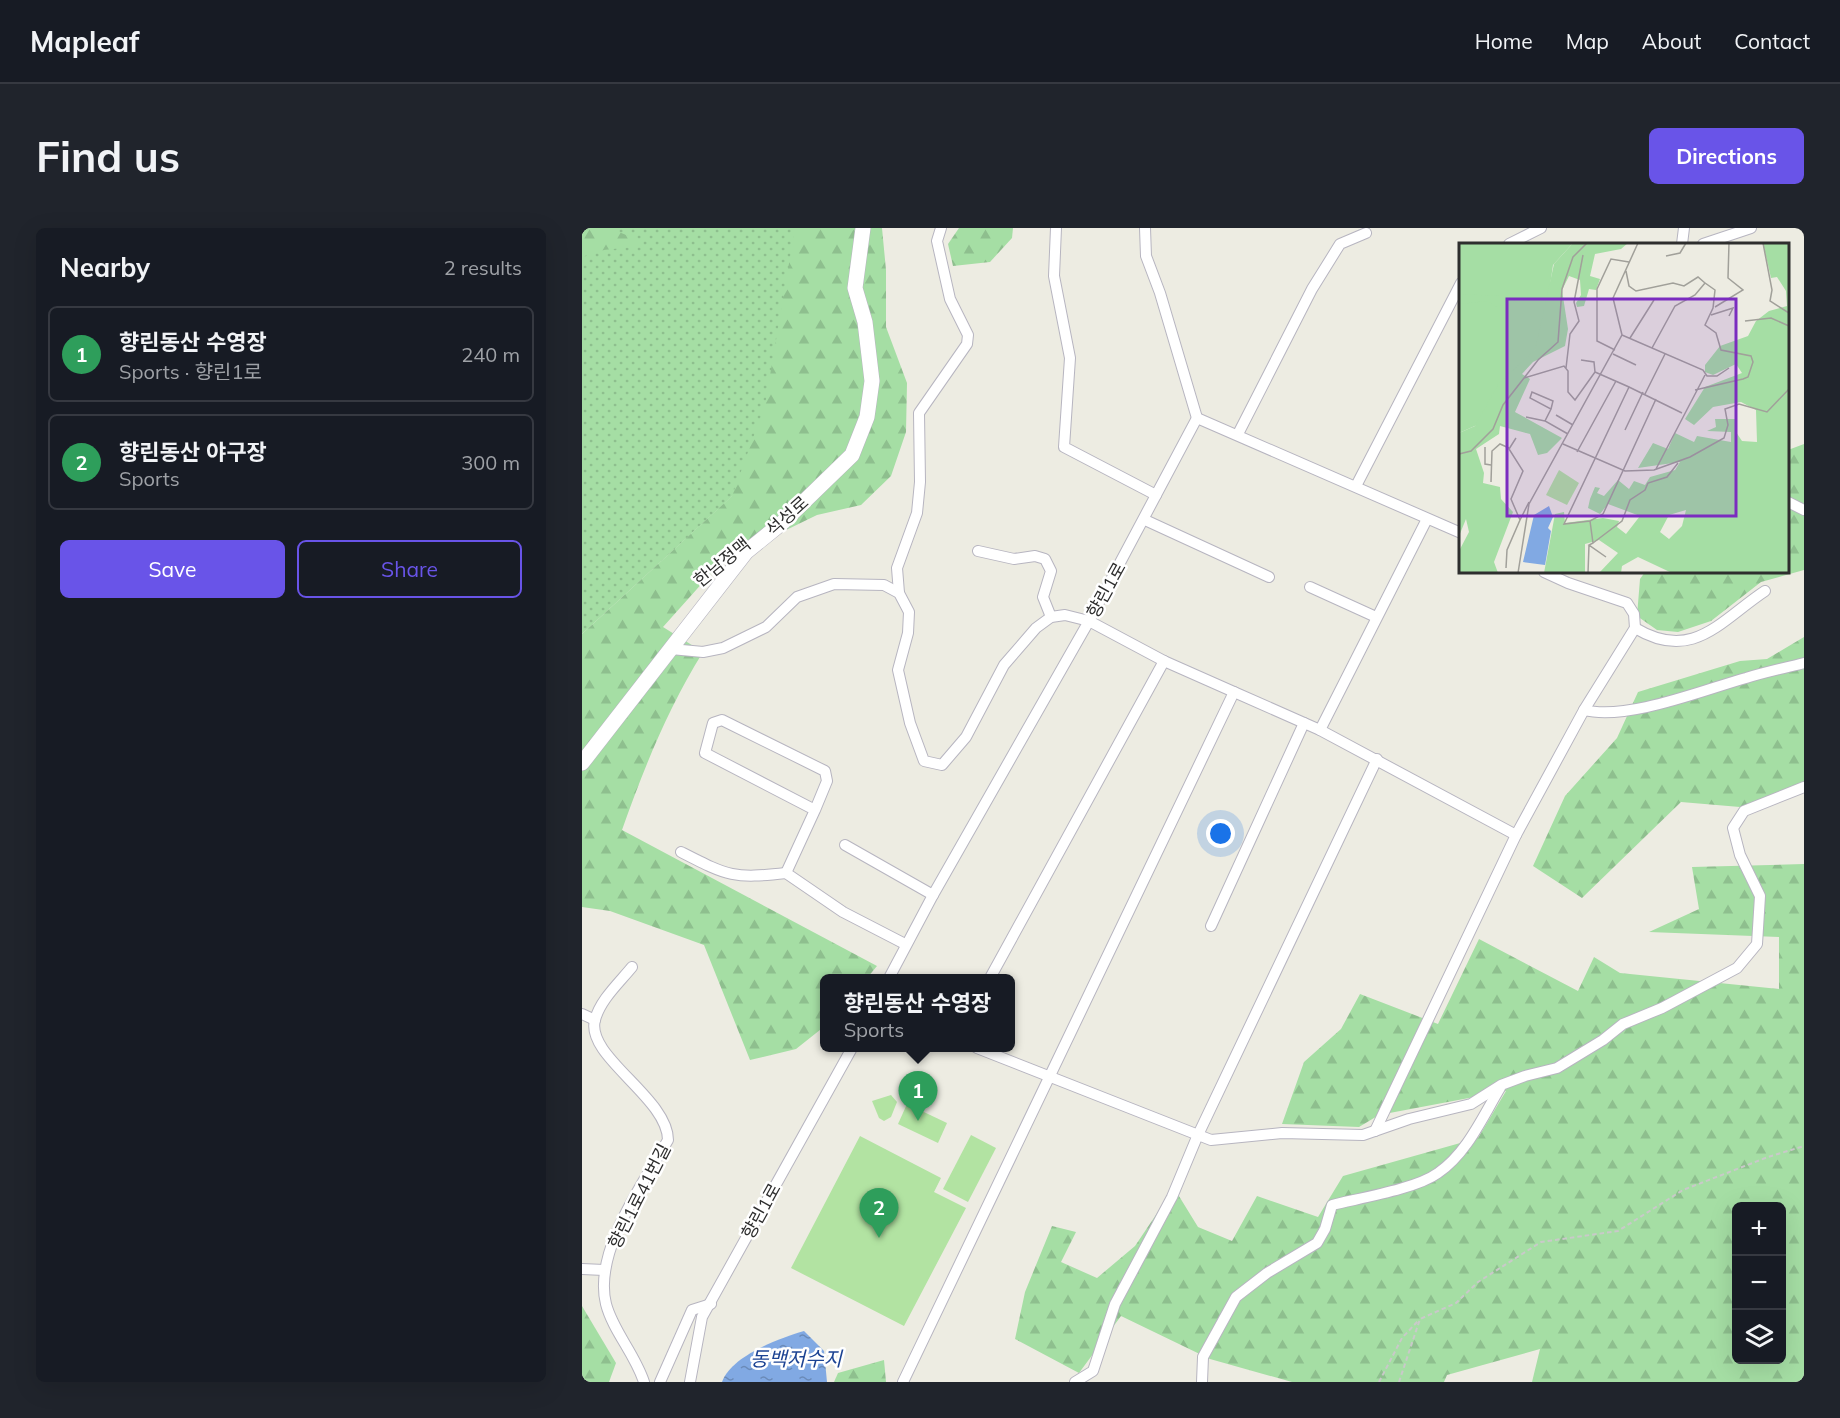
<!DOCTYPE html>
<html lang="en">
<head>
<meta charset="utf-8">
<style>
	:root { --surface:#171b24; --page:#20242c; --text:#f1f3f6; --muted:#9ea1a6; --line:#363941; --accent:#6954e8 }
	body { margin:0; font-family:Mulish,"Noto Sans KR",sans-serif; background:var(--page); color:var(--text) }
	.controls { position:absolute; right:18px; bottom:18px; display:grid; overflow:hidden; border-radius:9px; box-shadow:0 6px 24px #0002 }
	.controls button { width:54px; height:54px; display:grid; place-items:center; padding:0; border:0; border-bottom:2px solid var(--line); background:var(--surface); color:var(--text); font:30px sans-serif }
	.you { position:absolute; left:639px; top:606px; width:21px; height:21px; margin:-15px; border:4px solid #fff; border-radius:50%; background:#1a73e8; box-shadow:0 0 0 9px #1a73e833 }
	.badge { display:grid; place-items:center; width:39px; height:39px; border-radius:50%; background:var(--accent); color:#fff; font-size:20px; font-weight:700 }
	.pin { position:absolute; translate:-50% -50px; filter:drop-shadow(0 2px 3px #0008) }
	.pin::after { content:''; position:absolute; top:32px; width:21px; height:18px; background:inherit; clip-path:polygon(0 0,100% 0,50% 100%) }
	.popup { position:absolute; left:238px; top:746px; width:195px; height:78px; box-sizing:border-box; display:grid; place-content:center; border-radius:9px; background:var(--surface); filter:drop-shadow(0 2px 4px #0005); font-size:20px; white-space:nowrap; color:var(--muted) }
	.popup b { font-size:22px; color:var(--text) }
	.popup::after { content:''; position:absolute; left:50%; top:100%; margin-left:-12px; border:12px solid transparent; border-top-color:var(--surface) }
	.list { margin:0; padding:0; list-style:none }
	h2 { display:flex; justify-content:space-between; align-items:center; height:78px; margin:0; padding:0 24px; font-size:26px }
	h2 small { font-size:20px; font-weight:400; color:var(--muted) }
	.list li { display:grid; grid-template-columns:39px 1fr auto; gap:18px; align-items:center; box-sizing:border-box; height:96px; margin:0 12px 12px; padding:0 12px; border:2px solid var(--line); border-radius:9px }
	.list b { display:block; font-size:22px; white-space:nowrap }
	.list p { margin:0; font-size:20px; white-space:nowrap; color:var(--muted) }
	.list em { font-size:20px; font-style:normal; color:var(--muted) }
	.actions { display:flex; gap:12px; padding:18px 24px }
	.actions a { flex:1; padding:14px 0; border:2px solid var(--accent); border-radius:9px; text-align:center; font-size:21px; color:var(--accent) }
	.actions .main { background:var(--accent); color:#fff }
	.icon { flex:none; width:33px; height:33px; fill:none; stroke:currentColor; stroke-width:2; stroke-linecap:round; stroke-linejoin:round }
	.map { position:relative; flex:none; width:1222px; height:1154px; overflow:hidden; border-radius:9px }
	header { display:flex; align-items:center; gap:36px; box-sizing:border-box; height:84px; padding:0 30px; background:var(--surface); border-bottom:2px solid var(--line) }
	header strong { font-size:28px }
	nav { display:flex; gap:33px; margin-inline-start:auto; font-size:21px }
	.intro { display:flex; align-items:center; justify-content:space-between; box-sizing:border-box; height:144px; padding:0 36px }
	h1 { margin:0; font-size:42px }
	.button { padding:15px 27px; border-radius:9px; background:var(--accent); color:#fff; font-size:21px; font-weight:700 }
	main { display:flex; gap:36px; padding:0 36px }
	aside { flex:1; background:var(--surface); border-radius:9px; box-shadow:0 6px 24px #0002 }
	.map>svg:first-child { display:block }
</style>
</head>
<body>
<header>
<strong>Mapleaf</strong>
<nav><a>Home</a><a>Map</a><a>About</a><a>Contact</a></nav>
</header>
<div class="intro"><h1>Find us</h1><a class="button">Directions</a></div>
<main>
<aside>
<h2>Nearby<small>2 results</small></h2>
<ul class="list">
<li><span class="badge" style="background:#2e9e5b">1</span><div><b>향린동산 수영장</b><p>Sports · 향린1로</p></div><em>240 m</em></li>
<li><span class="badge" style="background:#2e9e5b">2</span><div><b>향린동산 야구장</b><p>Sports</p></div><em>300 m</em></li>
</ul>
<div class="actions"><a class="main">Save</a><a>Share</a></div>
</aside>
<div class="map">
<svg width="1222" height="1154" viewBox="0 0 1222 1154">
	<defs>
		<pattern id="grass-dots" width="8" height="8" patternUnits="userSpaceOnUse" patternTransform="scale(1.5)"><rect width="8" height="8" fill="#a5dea4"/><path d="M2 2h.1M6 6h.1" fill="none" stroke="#8ebf8e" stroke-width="1.8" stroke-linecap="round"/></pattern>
		<pattern id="forest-firs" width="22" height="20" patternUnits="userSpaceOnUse" patternTransform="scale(1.5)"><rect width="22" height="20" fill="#a5dea4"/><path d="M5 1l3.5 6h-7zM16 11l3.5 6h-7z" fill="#8ebf8e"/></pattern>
		<pattern id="water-ripples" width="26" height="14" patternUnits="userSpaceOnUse" patternTransform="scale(1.5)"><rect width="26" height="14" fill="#81a9e3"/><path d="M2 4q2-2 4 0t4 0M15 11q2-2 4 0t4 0" fill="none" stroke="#6a8ab8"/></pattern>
	</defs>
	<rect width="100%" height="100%" fill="#edece2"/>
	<path fill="url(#grass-dots)" d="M 0,0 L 215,0 L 190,183 L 158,261 L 0,406 Z"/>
	<g fill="url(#forest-firs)" fill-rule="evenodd">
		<path d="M 0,0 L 27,0 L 54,11 L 55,15 L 51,19 L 11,23 L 0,30 Z"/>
		<path d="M 213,0 L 300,0 L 304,42 L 304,99 L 325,155 L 324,204 L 309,248 L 279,277 L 235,287 L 140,333 L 81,399 L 121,424 C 86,480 62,540 40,602 L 295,738 L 285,750 L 243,750 L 243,798 L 214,821 L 168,832 L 122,717 L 28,683 L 0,679 L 0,406 L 150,268 L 183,177 Z"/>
		<path d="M 377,0 L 431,0 L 430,10 L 408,34 L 371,38 L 366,16 Z"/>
		<path d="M 1222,216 L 1222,342 L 1179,354 L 1129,393 L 1096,404 L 1075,402 L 1055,388 L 1058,351 L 1063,344 L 1206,344 L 1206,222 Z"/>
		<path d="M 1222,409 L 1222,555 L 1158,579 L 1099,574 L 1000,670 L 951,638 L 983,568 L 1035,510 L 1056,464 L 1158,433 L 1185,431 Z"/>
		<path d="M 1222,636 L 1222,1154 L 950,1154 L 958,1121 L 865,1147 L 862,1154 L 710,1154 L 628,1131 L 539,1088 L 497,1145 L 433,1111 L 443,1064 L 470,998 L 494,1004 L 479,1034 L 515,1050 L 553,1018 L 592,960 L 616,999 L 650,1013 L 675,968 L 736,989 L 761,948 L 896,910 L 924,863 L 797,887 L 777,899 L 700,896 L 722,834 L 759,801 L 778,766 L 856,796 L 897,711 L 996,763 L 1012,729 L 1038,745 L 1197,761 L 1197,709 L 1067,704 L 1117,681 L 1110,639 ZM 1154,978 L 1200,978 L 1200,1132 L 1154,1132 Z"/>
		<path d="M 0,1078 L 34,1135 L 27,1154 L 0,1154 Z"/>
		<path d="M 302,1132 L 304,1154 L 252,1154 L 256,1145 Z"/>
	</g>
	<g fill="#b2e3a2">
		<path d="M 309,867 L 315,874 L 309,889 L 302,893 L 297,890 L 290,873 Z"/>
		<path d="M 325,876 L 365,895 L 356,915 L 316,896 Z"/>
		<path d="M 389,907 L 414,920 L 386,974 L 361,961 Z"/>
		<path d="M 278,908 L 359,950 L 352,964 L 384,980 L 322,1098 L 209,1040 Z"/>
	</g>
	<path fill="url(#water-ripples)" d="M 222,1103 L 242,1123 L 245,1154 L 140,1154 C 149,1128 198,1110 222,1103 Z"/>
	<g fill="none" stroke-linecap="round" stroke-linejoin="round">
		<g stroke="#b7b5c0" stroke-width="12">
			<g id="street">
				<path d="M 474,0 L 472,48 L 488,130 L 482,219 L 574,267"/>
				<path d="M 563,0 L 564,28 L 578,65 L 615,190"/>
				<path d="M 927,16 L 959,0"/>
				<path d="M 1100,16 L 1102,0"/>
				<path d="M 1121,16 L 1169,0"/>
				<path d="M 656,206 L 730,61 L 758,16 L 784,5"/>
				<path d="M 774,258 L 879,55"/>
				<path d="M 1206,274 L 1222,282"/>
				<path d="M 563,292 L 687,349"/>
				<path d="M 396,323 L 432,331 L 453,328 L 463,331 L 469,343 L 461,369 L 469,389"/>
				<path d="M 728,359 L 794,389"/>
				<path d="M 317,365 L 315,340 L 335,285 L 338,254 L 337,185 L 385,116 L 386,107 L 368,71 L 355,13 L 359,0"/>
				<path d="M 1053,400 C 1111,435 1139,392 1183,363"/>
				<path d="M 89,421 L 121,424 L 141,420 L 184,399 L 215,369 L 252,356 L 302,357 L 317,365 L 327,384 L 326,405 L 316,442 L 328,495 L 342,533 L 360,537 L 384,509 L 422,437 L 454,400 L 469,389 L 483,387 L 507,393 L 582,433 L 652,464 L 321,1154"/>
				<path d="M 652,464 L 738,502 L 934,607"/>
				<path d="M 1002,482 C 1045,493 1121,462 1164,450 C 1183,444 1203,440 1222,435"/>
				<path d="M 738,502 L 845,291"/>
				<path d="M 233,582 L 245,553 L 243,543 L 140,492 L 131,495 L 123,525 L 233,582 L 204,645 L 261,684 L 323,716"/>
				<path d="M 263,617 L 351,667"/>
				<path d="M 99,624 C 146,648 151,651 204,645"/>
				<path d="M 629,698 L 722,495"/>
				<path d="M 50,739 C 37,755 18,772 13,792 C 3,828 86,870 86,912 C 61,955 11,1024 24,1076 C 31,1103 53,1126 62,1154"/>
				<path d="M 307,750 L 351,667 L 507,393 L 615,190 L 879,305"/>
				<path d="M 408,750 L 582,433"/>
				<path d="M 0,786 L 13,792"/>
				<path d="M 395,820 L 629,912 L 700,905 L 781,907 L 827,891 L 889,876 L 919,857 L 943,848 L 975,840 L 1021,812 L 1041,796 L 1080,780 L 1155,740 L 1175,716 L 1178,668 L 1158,627 L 1151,600 L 1162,583 L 1222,559"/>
				<path d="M 793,903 L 934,607 L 1002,482 L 1053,400 L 1052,386 L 1045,375 L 986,355 L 962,344"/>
				<path d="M 0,1041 L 22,1042"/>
				<path d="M 78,1154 L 110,1082 L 129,1076"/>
				<path d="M 108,1154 L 120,1089 L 270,820"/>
				<path d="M 493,1154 L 511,1143 L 533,1076 L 590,969 L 615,909 L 795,531"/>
				<path d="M 620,1154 L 621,1129 L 654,1069 L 685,1045 L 735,1015 L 743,1001 L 750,977 C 778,970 834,961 856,945 C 885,925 900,890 918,860"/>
			</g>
		</g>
		<g stroke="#b7b5c0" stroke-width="16">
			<path id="secondary" d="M 0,535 L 164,324 L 201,294 L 270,227 L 285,189 L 290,153 L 283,94 L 273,60 L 281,0"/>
		</g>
		<g stroke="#c9c9c9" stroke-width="2" stroke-dasharray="4.5 3" stroke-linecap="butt">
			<path d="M 797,1154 L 820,1110 L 836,1093"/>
			<path d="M 817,1154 L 838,1091 L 874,1075 L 896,1054 L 959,1014 L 1036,1003 L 1101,962 L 1186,929 L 1222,918"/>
		</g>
		<use href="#street" stroke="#fff" stroke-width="10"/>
		<use href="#secondary" stroke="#fff" stroke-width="15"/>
	</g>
	<g text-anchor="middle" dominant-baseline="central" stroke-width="5" stroke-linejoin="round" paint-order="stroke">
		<g font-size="18" fill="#2e2e2e" stroke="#fff">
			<text transform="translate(205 288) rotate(-42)">석성로</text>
			<text transform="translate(140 334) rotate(-39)">한남정맥</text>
			<text transform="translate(524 362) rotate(-61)">향린1로</text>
			<text transform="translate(57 968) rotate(-63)">향린1로41번길</text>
			<text transform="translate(179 983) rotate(-61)">향린1로</text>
		</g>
		<g font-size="20" font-style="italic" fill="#1c4393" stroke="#fff">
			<text x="214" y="1130">동백저수지</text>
		</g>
	</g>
	<g transform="translate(877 15)">
		<rect width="330" height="330" fill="#edece2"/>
		<path d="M 114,0 L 94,22 L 84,91 L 78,105 L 18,182 L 0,190 L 0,1 Z" fill="#a5dea4"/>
		<path d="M 114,0 L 169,0 L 162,6 L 136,11 L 131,33 L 141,36 L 137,47 L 130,46 L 125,63 L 118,64 L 117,60 L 122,52 L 121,37 L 110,33 L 103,47 L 109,86 L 106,103 L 74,119 L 63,131 L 71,136 L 56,169 L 103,195 L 88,210 L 79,212 L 71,191 L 41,183 L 40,191 L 17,206 L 25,230 L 24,240 L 41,244 L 42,256 L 54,269 L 35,319 L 39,330 L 0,330 L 0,308 L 10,289 L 7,276 L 0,293 L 0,190 L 16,183 L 40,140 L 76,107 L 95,21 ZM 304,0 L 330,0 L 330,330 L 213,330 L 179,314 L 163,323 L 162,330 L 140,330 L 159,310 L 140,297 L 126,301 L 126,330 L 85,330 L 96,271 L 105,269 L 106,280 L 144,275 L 160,278 L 158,284 L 167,291 L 181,273 L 149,261 L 141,271 L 129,265 L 131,256 L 136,244 L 141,245 L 138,250 L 145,253 L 159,237 L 170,246 L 175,238 L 186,242 L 191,234 L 216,227 L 221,219 L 179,225 L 194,200 L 209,206 L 216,190 L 235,199 L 238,193 L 272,199 L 272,189 L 248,188 L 257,184 L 256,176 L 277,176 L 277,189 L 283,198 L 298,199 L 297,167 L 282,159 L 254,164 L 235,182 L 226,176 L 246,144 L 283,130 L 277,121 L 254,132 L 246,129 L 246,122 L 261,103 L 289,93 L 297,78 L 310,68 L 328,63 L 327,48 L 318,34 L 312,35 ZM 227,267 L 223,283 L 210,296 L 201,289 L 210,272 ZM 0,51 L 44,53 L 58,59 L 37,64 L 29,58 L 0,61 Z" fill="#a5dea4" fill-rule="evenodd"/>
		<path d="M 100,227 L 120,240 L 108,262 L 87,252 Z" fill="#b2e3a2"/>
		<path d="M 90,263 L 94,274 L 89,285 L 92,288 L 86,322 L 64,319 L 75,272 Z" fill="#81a9e3"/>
		<path fill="none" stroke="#a1a09a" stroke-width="1.5" d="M 304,0 L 313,47 L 311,58 L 330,70M 207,13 L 221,10 L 227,0M 167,28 L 170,43 L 177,48 L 214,40 L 225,43 L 239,34 L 246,40M 256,64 L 284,47 L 269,35 L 270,0M 252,72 L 274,65 L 270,73M 286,78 L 312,75 L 330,83M 163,92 L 154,55 L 179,0M 171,95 L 195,57M 193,105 L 216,63 L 236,52 L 246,40 L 256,47 L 254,65 L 246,82 L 257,90 L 262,107 L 292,113 L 294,119 L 289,134 L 284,136 L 236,147M 156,107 L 138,98 L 138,46 L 152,16 L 170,19M 154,111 L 177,122M 122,117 L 135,119 L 136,129M 107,125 L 111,91 L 120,78 L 115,59 L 124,12M 65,135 L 105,123 L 109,128 L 109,149 L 116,157 L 136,129 L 170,144 L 105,281 L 131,278 L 144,271 L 197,156M 170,144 L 223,170M 186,151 L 206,111M 92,166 L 94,158 L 73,149 L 71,155 L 92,166 L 86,178 L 109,191M 97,172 L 114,182M 67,174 L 86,178M 166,187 L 184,149M 57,195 L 50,206 L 64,228 L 52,256 L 61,277 L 70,259M 104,201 L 166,228 L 195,227 L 231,214 L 265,195 L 269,182 L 266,166 L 280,161 L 308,169 L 330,146M 26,204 L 26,221 L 32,222M 118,209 L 157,138M 0,211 L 12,208 L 34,186 L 44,162 L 79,117 L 99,99 L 103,46 L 114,14 L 128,0M 197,226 L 246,132M 32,239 L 33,208 L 41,201 L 50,205M 131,278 L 134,300 L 130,302 L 147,314M 134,300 L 163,278 L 171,257 L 186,247 L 189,240 L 208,234 L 219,220M 47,325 L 48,307 L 61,277M 59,330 L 70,261 L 163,92 L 244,127 L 248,133 L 258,133 L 270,125M 129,330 L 130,302"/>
		<path fill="#7b2cbf" fill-opacity="0.15" stroke="#7b2cbf" stroke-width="3" d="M 48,56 L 277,56 L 277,273 L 48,273 Z"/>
		<rect width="330" height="330" fill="none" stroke="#2e2e2e" stroke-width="3"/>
	</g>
</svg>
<div class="controls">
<button>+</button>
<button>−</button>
<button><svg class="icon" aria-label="layers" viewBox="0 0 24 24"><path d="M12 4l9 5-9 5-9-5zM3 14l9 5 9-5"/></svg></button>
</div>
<div class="you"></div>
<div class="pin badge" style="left:336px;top:893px;background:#2e9e5b">1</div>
<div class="popup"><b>향린동산 수영장</b>Sports</div>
<div class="pin badge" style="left:297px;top:1010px;background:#2e9e5b">2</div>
</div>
</main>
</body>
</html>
